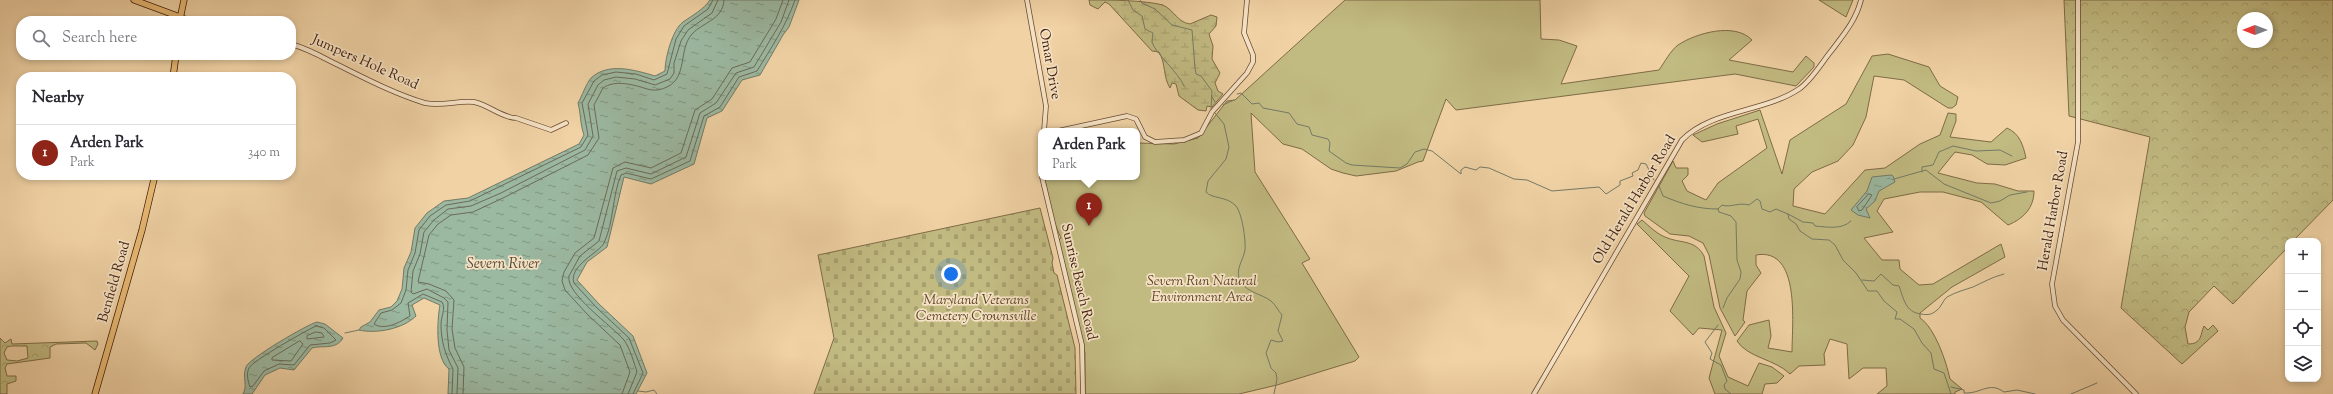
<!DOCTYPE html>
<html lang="en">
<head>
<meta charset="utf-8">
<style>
	:root { --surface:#fff; --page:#f7f7f7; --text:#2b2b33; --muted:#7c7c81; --line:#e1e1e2; --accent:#8f2418 }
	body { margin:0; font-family:"Sorts Mill Goudy",serif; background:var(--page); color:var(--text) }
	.controls { position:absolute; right:12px; bottom:12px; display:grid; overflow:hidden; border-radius:8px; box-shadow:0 2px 6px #0003 }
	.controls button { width:36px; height:36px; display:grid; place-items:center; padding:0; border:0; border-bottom:1px solid var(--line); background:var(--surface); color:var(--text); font:20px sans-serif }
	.compass { position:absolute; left:2237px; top:12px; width:36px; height:36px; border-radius:50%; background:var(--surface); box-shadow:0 2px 6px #0003; rotate:270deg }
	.you { position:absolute; left:951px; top:274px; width:14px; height:14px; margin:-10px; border:3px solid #fff; border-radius:50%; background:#1a73e8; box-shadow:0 0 0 6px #1a73e833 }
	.badge { display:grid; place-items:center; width:26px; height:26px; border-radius:50%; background:var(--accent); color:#fff; font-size:13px; font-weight:700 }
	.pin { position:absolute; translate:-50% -33px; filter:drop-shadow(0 1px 2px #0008) }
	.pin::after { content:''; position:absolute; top:21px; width:14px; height:12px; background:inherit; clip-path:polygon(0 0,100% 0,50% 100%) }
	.popup { position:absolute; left:1038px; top:128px; width:102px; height:52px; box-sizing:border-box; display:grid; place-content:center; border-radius:8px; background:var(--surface); filter:drop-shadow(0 1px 3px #0005); font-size:13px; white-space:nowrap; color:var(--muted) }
	.popup b { font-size:15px; color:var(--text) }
	.popup::after { content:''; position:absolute; left:50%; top:100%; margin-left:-8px; border:8px solid transparent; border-top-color:var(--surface) }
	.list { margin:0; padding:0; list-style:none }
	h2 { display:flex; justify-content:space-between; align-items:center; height:52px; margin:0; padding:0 16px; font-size:17px }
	h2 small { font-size:13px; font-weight:400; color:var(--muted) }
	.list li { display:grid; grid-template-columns:26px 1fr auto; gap:12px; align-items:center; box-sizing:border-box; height:56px; padding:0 16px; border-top:1px solid var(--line) }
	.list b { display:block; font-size:15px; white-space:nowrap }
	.list p { margin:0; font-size:13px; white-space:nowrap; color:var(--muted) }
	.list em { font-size:13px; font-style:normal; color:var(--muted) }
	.icon { flex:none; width:22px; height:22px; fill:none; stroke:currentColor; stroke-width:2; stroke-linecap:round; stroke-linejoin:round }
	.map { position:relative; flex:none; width:2333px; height:394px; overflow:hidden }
	.search { position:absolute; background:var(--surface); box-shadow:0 2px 6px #0003; left:16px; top:16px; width:280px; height:44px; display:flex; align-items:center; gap:10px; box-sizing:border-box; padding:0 14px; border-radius:16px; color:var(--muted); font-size:15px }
	.panel { position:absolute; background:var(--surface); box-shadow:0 2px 6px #0003; left:16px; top:72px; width:280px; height:108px; border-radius:16px }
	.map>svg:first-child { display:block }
</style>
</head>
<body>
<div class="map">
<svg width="2333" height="394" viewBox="0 0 2333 394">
	<defs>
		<pattern id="forest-crowns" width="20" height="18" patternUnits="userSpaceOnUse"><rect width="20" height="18" fill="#c1ba81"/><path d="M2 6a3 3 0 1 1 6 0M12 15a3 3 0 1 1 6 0" fill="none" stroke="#a79f6e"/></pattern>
		<pattern id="wetland-marsh" width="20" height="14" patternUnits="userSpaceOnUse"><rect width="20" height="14" fill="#c1ba81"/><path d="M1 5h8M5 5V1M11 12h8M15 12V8" fill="none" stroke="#a79f6e"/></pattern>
		<pattern id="cemetery-stones" width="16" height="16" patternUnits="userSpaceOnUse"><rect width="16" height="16" fill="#c1ba81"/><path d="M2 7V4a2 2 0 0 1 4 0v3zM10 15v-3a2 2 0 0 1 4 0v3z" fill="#a79f6e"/></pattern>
		<pattern id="water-ripples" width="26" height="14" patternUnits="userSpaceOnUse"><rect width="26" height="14" fill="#9bb8a1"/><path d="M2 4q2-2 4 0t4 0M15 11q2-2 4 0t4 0" fill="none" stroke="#809581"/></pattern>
	</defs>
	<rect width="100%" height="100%" fill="#f0d2a5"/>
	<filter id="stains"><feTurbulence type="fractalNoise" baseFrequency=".005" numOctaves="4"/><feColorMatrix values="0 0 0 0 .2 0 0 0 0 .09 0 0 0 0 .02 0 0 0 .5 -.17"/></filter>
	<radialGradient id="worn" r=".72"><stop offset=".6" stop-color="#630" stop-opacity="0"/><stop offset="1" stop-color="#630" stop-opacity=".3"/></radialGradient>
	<g fill="url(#forest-crowns)" stroke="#7f6b46" fill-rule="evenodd">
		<path d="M 2064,0 L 2333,0 L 2333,200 L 2293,241 L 2288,241 L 2288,247 L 2233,304 L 2214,286 L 2189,312 L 2185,327 L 2188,344 C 2202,344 2200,335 2204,326 L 2208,330 L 2213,325 L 2218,331 L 2182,364 L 2121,308 L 2150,137 L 2069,116 ZM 2243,18 L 2267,18 L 2267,42 L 2243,42 Z"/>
		<path d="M 0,338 L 5,343 L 11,339 L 12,344 L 97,341 L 98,344 L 95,350 L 86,343 L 56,344 L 50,347 L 50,358 L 7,364 L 5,368 L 7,376 L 16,376 L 16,381 L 7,384 L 7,394 L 0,394 ZM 11,346 L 27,346 L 28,358 L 17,361 L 7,360 L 4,353 L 7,347 Z"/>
	</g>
	<path fill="url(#wetland-marsh)" stroke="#7f6b46" d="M 1089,0 C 1112,0 1142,0 1163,5 C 1175,11 1177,22 1190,24 L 1211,15 L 1217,17 L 1216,26 L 1209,34 L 1213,46 L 1212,59 L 1220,73 L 1215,83 L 1218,91 L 1223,94 L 1212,107 L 1207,106 L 1206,111 L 1198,110 L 1179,96 L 1176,84 L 1172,83 L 1170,88 C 1163,77 1166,64 1159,52 L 1152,51 L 1109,4 L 1105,2 L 1098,9 L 1090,5 Z"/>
	<path fill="url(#cemetery-stones)" stroke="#7f6b46" d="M 1040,208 L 1053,258 L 1052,263 L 1054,273 L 1057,275 L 1075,348 L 1076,394 L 814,394 L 834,338 L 818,255 Z"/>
	<g fill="#c1ba81" stroke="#7f6b46">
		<path d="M 1345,0 L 1540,0 L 1541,39 L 1559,40 L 1577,46 L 1561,84 L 1659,70 C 1664,63 1671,50 1678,45 C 1696,33 1735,22 1752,40 L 1729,60 L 1793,72 L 1806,56 L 1814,63 L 1814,67 L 1796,86 L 1735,74 L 1456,110 L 1446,99 L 1423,161 L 1418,162 L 1396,171 L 1356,176 L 1343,173 L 1331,169 L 1302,149 L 1283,144 L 1251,113 L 1255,172 L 1310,259 L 1302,263 L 1359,357 L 1355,361 L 1277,385 L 1239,394 L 1085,394 L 1085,353 L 1058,240 L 1061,238 L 1054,222 L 1044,177 L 1137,177 L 1137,143 L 1174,144 L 1198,138 L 1227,101 L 1235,100 Z"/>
		<path d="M 1819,0 L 1853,0 L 1846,17 Z"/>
		<path d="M 1888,54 L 1929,67 L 1940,86 L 1958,97 L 1956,105 L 1952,108 L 1948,108 L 1904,80 L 1874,76 L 1866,117 L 1853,145 L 1838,161 L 1812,172 L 1794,189 L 1793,206 L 1825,214 L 1865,170 L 1885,168 L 1920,144 L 1940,135 L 1948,113 L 1956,114 L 1956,121 L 1950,137 L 1991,142 L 2007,128 C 2020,134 2023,145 2026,158 L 2005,165 L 1987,164 L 1972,155 L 1955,152 L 1938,173 L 1977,183 L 1995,184 L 2018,191 L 2034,191 C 2034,208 2023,219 2008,225 L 1981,202 L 1943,192 L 1920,192 L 1884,199 L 1877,211 L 1893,232 L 1864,238 L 1882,260 L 1899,260 L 1900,269 L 1919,285 L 1933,284 L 2001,244 L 2005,257 L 1952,287 L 1920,313 L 1920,318 C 1935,328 1946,361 1950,379 L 1962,389 L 1955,392 L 1955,394 L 1877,394 L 1887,386 L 1886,368 L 1863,368 L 1849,379 L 1847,344 L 1830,339 L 1824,354 L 1825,365 L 1799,366 L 1790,374 C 1775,359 1748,358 1737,341 L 1749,325 L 1769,320 L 1771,336 L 1768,348 L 1792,352 C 1792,324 1801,247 1756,255 L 1756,265 L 1761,273 L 1747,291 L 1743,320 L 1745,322 L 1735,336 L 1720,308 L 1709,255 L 1703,243 L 1689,236 L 1670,234 L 1645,216 L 1644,213 L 1673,161 L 1676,168 L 1688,168 L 1688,175 L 1682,181 L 1687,191 L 1706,200 L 1718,183 L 1767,148 L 1758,119 L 1736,126 L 1738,134 L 1702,142 L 1693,135 L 1717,124 L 1760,110 L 1782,174 L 1790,140 L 1846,104 L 1872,56 Z"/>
		<path d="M 1642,220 C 1649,226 1657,234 1665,237 C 1681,244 1695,239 1704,256 L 1714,307 L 1726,333 L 1719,356 L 1728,377 L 1748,386 L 1759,363 L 1772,367 L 1784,376 L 1777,383 L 1765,384 L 1762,394 L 1715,394 L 1709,378 L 1722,330 L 1699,328 L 1693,335 L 1670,311 L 1689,276 L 1637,224 Z"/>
	</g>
	<g fill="url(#water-ripples)" stroke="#757a65">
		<path d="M 710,0 L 799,0 L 789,27 L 783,35 L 760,75 L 742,80 L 722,111 L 707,118 L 694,164 L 651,184 L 624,177 L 607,247 L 587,262 L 577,280 L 599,304 L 633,336 L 647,373 L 636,394 L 448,394 L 449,369 C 435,359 437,321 440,305 L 424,298 L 412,305 L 416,316 C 403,329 376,334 359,330 L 361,327 L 370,322 L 379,310 L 391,307 L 397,301 L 402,289 L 404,268 L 411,252 L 415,228 L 427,213 L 444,201 L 468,198 L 579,144 L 584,135 C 580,124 581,114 578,103 C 582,96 586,84 591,78 C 608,62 635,70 655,76 L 665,71 C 665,59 672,30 683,22 C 693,15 703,10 710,0 Z"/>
		<path d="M 1891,175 L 1893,176 L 1895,182 L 1879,191 L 1875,201 L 1866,209 L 1870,218 L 1858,215 L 1851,210 L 1867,191 L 1872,177 Z"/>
		<path d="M 317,322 L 325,324 L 343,338 C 336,350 324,345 312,348 L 294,370 L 280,368 L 265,375 L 252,394 L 243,394 C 248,386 242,376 246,367 C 248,359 308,324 317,322 Z"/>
	</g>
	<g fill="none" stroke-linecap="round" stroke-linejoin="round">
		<g stroke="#6c6a56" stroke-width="1">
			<path d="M 1869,194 L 1872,195 L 1862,210 L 1859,211 L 1857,207 Z"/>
			<path d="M 316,326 L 324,328 L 336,340 L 330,343 L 310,345 L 294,365 L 279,364 L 264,371 L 253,386 L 250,387 C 248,381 246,374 249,368 C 252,361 307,330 316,326 Z"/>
			<path d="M 316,332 L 322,333 L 324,337 L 307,339 L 307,336 Z"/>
			<path d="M 300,341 L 303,344 L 291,361 L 272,360 L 272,358 Z"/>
			<path d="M 452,394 L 453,369 C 445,354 441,341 441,324 C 441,317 446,308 442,302 L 423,294 L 408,303 L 410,316 C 400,322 385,331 374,324 L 381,313 L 392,310 L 401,303 L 406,290 L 408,270 L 415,253 L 419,230 L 430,216 L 446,205 L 470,201 L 581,147 L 588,135 L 582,103 L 594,81 L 602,75 L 616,72 L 636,74 L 654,80 L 667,74 L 676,39 L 684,26 L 708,9 L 713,0"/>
			<path d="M 457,394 L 458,368 L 449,350 L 447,330 L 448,302 L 444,298 L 427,289 L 413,294 L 411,292 L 413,271 L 420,254 L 424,232 L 434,220 L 448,209 L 471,206 L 501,193 L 585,150 L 593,136 L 588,104 L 598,85 L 604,80 L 616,77 L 635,79 L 655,85 L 670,79 L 674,73 L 674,63 L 681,41 L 688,30 L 712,13 L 718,0"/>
			<path d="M 463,394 L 464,367 L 455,348 L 452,329 L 454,300 L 446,291 L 429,284 L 418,282 L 429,235 L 438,224 L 451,215 L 473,212 L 503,198 L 588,155 L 599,138 L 594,105 L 603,88 C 614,80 631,84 644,88 C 653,91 658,91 667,87 C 688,77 678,50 692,34 C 703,22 723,20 724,0"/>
			<path d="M 622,394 L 630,372 L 620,345 L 587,314 L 565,290 L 562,281 L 564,272 L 575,253 L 594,238 L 613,168 L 625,162 L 651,168 L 681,153 L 695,110 L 712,99 L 732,68 L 750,62 L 776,19 L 783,0"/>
			<path d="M 628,394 L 637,372 C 634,363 630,348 624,340 C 613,327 565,293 569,276 L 580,256 L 599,241 L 617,171 L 626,168 L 651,174 L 686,157 L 700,113 L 716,103 L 736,73 L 754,67 L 781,22 L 789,0"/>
			<path d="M 633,394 L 643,373 L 629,338 L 596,307 L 574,283 C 568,266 600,252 604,243 C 614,222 612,196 621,175 L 626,173 L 651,179 L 690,161 L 704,116 L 720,107 L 739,77 L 757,71 C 771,48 786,26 795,0"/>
		</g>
		<g stroke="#757a65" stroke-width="1">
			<path d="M 1128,0 L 1133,10 L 1142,16 L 1145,29 L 1153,33 C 1153,36 1152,39 1152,42 C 1155,53 1179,73 1184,86"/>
			<path d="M 1140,0 L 1142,3 L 1155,9 L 1172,25 L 1192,30 L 1195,68 L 1196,74 L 1201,76 L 1212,91 L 1211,109"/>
			<path d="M 1237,94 L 1241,93 L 1252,104 L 1259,103 L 1263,108 L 1289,113 L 1297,124 L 1309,127 L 1312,135 L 1328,139 L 1330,143 L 1329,151 L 1346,163 L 1352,165 L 1400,168 L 1407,164 L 1415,152 L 1424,149 L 1432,151 L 1461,174 L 1461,170 L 1465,167 L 1476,170 L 1480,167 L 1489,168 L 1514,179 L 1527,180 L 1552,191 L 1599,187 L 1606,194 L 1620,185 L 1620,181 L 1633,176 L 1632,173 L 1638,170 L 1641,163 L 1646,164 L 1654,180"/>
			<path d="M 1212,97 L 1215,102"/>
			<path d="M 1223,105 L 1234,100"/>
			<path d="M 1215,113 L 1224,124 L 1229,147 L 1226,159 L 1208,181 L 1206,192 C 1212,199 1227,196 1236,206 C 1242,213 1246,240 1245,250 C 1243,261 1234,271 1241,282 C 1248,293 1262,294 1271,301 C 1276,305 1278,311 1282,315 L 1278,331 L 1283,341 L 1278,342 L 1271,340 L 1266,353 L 1271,368 L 1276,373 L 1277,379 L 1274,394"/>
			<path d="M 1922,172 L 1922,167 L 1933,165 L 1939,152 L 1953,146 L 1976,151 L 2000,150 L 2012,156"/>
			<path d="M 1894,179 L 1926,170 L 1944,184 L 1991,203 L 2000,201 L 2010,195 L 2027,192"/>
			<path d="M 1659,186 L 1663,196 C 1682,204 1698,209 1718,209 L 1722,205 C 1730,208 1739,202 1749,205 L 1757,199 L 1760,201 L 1762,209 L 1770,212 L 1776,209 L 1788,214 L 1789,219 L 1796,224 L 1800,231 L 1812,239 L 1829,240 L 1835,245 L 1843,260 L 1856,273 L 1868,291 L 1877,291 L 1884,301 L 1897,312 L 1895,319 L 1900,319 L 1914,329 L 1922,343 L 1931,353 L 1934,369 L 1944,373 L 1951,394"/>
			<path d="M 1718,209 L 1719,212 L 1731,216 L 1736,222 L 1737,260 L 1741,272 L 1740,279 L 1727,298 L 1723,308"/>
			<path d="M 1788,214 L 1803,222 L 1813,223 L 1815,226 C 1827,227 1842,230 1851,221"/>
			<path d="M 1862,280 L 1874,281 L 1881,274 L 1893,285 L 1899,286 C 1904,299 1905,312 1921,314 C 1927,315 1931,315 1936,311 C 1941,308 1943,300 1947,297 C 1956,292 1964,290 1973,287 C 1984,282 1992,277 2004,274"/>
			<path d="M 1718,325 L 1705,342 L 1712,353 L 1710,359 L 1721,365 L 1727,381 L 1724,385 L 1725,389 L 1731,394"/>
			<path d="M 345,333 L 359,330"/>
			<path d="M 1951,387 L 1964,390 L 1964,393 C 1981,394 1989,381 2004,392 L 2017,390 L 2035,394"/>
			<path d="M 638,391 L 646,392 L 654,390 L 657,394"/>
			<path d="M 2071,394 L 2097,383"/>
		</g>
		<g stroke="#6a4a32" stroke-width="5.5">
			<g id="minor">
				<path d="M 1027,0 L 1046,106 L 1044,131"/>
				<path d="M 2078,0 L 2078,142 L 2052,284 L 2055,306 L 2063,320 L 2136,394"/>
				<path d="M 180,17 L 194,21"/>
				<path d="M 291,44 C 305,48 317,54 330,61 C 361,76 392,93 425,103 C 442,107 457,100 474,102 C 489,105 502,118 516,118 L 551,130 L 566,123"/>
				<path d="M 1058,131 L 1127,116 L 1136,119 L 1145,137 L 1155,142 L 1184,140 L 1201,133 L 1212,112 L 1247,73 L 1253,62 L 1253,55 L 1244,33 L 1247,0"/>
				<path d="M 1041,150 L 1041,172"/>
				<path d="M 1042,177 L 1082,345 L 1083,394"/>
				<path d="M 1534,394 L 1682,140 C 1711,110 1765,112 1799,89 C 1812,80 1822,62 1832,50 C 1844,34 1856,20 1861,0"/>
			</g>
		</g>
		<g stroke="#3d1c0b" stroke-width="7">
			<g id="major">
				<path d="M 134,0 L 180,17"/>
				<path d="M 180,19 L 184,0"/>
				<path d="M 173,77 L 176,55"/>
				<path d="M 95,394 L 142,230 L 155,175"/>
			</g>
		</g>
		<use href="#minor" stroke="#f5e2c4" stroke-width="4"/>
		<use href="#major" stroke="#e8b972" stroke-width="5.5"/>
	</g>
	<g text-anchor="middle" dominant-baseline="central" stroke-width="3.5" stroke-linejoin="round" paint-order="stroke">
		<g font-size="14" fill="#3d1c0b" stroke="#f5e2c4">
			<text transform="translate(365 63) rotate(24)">Jumpers Hole Road</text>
			<text transform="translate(1049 64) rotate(80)">Omar Drive</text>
			<text transform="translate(1635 200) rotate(-59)">Old Herald Harbor Road</text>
			<text transform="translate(2054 211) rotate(-80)">Herald Harbor Road</text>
			<text transform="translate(115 282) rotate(-74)">Benfield Road</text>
			<text transform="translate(1078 282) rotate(77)">Sunrise Beach Road</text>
		</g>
		<g font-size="14" font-style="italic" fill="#5e4428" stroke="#f5e2c4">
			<text x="1202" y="282">Severn Run Natural<tspan x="1202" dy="16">Environment Area</tspan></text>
			<text x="976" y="301">Maryland Veterans<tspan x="976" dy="16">Cemetery Crownsville</tspan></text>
		</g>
		<g font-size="15" font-style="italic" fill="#594b38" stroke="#f5e2c4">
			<text x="503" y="264">Severn River</text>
		</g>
	</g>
	<rect width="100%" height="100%" filter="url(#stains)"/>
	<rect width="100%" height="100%" fill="url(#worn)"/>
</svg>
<div class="controls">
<button>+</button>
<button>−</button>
<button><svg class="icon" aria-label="locate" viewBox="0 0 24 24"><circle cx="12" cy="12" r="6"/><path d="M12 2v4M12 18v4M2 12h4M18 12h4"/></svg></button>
<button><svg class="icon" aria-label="layers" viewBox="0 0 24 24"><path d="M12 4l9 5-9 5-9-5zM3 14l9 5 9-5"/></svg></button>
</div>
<svg class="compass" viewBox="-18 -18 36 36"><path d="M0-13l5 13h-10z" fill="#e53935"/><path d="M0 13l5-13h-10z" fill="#7c7c81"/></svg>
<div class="you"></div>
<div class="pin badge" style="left:1089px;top:226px">1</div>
<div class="popup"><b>Arden Park</b>Park</div>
<div class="search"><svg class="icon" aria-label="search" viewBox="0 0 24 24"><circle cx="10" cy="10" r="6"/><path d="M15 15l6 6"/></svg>Search here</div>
<section class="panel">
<h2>Nearby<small></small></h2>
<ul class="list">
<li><span class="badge">1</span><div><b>Arden Park</b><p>Park</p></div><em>340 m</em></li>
</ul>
</section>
</div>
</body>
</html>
